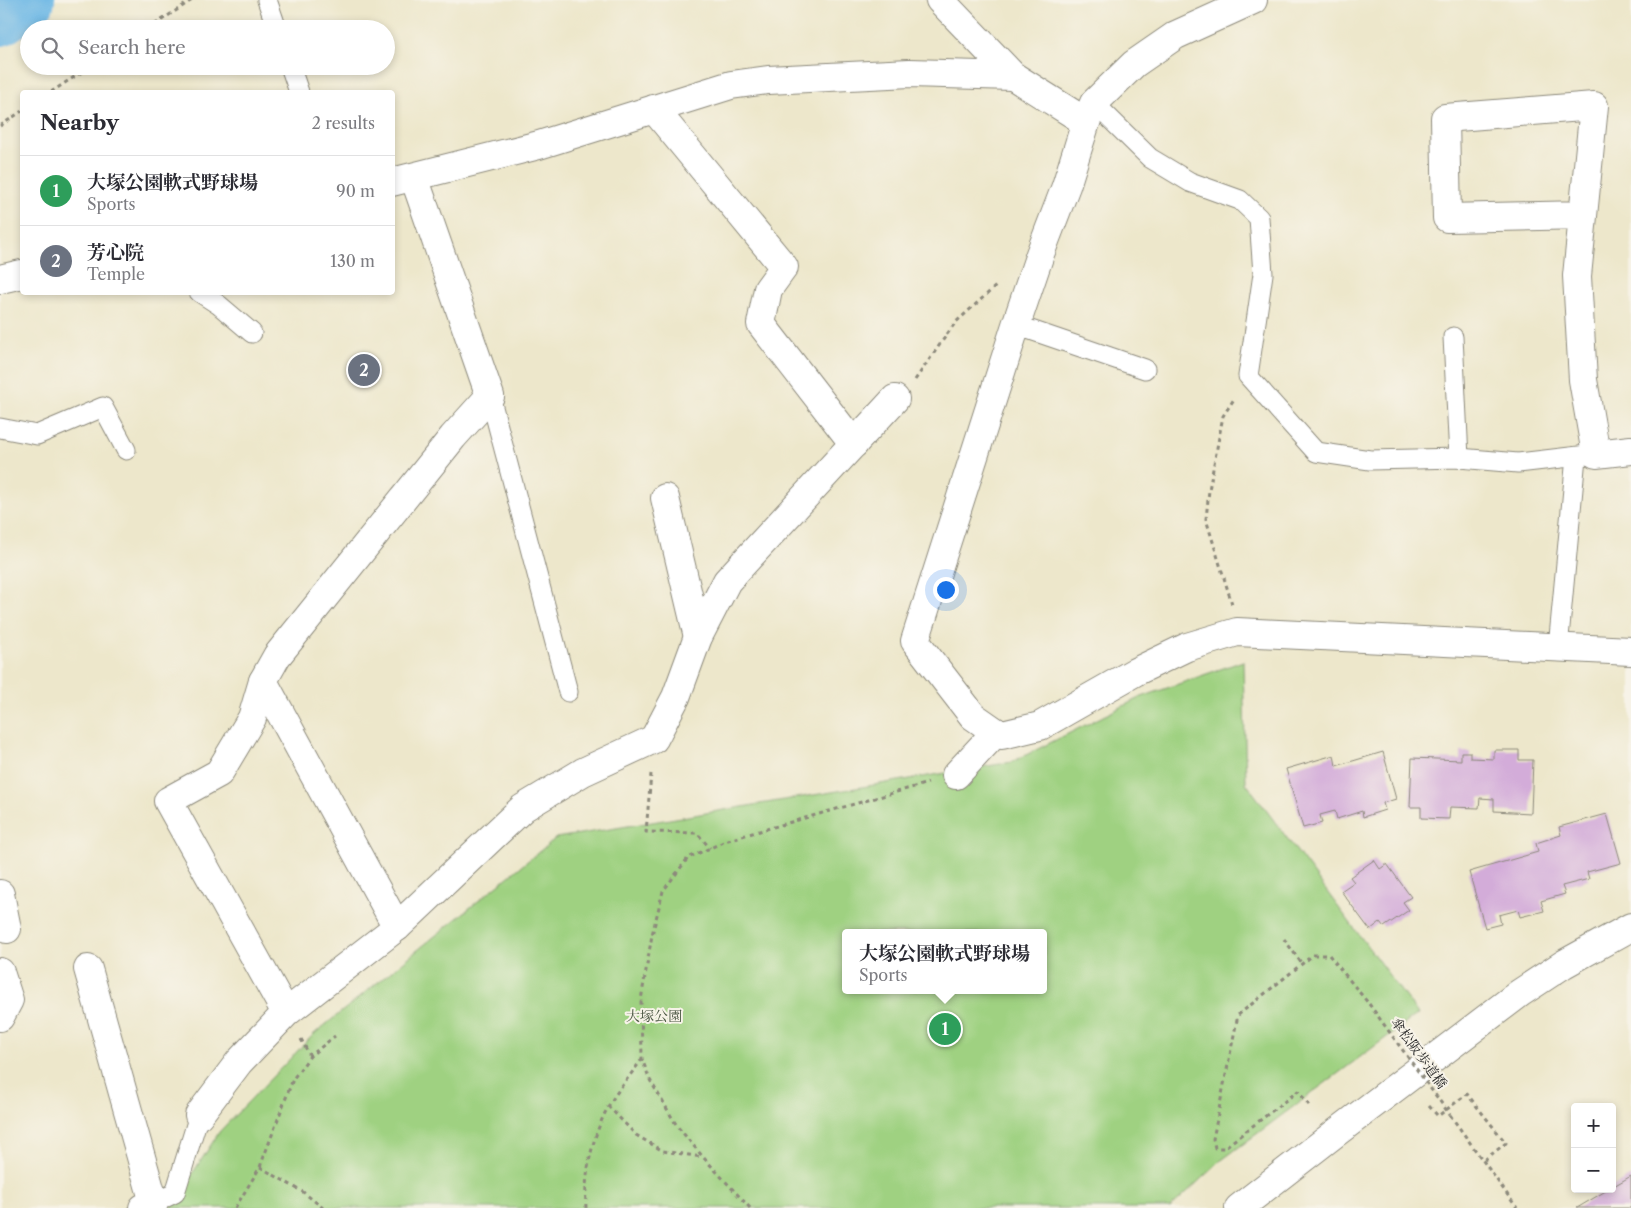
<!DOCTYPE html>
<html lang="en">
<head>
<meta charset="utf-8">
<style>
	:root { --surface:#fff; --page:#f2f2f3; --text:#2b2b33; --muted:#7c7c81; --line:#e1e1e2; --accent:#db2777 }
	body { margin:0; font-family:"Libre Caslon Text","Noto Serif JP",serif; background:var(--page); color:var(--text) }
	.controls { position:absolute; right:15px; bottom:15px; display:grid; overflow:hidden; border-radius:5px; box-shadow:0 2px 8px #0003 }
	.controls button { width:45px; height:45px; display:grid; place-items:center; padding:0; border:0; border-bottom:1px solid var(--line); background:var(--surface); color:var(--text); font:25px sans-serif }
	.you { position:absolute; left:945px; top:589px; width:18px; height:18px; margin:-12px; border:4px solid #fff; border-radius:50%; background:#1a73e8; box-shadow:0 0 0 8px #1a73e833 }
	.badge { display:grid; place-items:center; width:32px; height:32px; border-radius:50%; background:var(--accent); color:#fff; font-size:16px; font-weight:700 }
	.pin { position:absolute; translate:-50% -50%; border:2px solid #fff; box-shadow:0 1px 5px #0006 }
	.popup { position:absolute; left:842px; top:929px; width:205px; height:65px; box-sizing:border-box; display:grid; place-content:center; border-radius:5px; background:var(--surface); filter:drop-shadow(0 1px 4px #0005); font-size:16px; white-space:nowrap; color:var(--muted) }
	.popup b { font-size:19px; color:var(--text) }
	.popup::after { content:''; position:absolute; left:50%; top:100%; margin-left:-10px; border:10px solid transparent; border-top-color:var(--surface) }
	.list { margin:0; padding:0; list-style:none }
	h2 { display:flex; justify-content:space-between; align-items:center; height:65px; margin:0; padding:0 20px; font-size:21px }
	h2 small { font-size:16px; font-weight:400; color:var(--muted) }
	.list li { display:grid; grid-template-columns:32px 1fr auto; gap:15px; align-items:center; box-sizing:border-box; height:70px; padding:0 20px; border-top:1px solid var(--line) }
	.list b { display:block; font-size:19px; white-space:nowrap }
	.list p { margin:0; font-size:16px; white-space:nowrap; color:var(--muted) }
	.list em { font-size:16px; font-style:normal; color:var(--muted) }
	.icon { flex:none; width:28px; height:28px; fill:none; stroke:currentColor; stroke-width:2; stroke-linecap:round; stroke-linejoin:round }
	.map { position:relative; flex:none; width:1631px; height:1208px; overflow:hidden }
	.search { position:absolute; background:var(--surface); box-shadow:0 2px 8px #0003; left:20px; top:20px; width:375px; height:55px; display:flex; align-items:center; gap:12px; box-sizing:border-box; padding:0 18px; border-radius:28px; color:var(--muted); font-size:19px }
	.panel { position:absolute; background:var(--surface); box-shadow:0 2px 8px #0003; left:20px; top:90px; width:375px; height:205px; border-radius:5px }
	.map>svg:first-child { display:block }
</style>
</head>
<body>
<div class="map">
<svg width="1631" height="1208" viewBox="0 0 1631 1208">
	<rect width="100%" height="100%" fill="#f7f3e8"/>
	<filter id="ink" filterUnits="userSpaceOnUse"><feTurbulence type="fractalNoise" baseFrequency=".02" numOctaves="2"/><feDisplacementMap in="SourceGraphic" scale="10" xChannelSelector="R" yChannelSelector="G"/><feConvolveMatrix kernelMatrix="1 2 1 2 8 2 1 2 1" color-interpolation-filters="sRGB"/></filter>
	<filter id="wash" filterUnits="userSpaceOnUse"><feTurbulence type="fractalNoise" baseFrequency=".0096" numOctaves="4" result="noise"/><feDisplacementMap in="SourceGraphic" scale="20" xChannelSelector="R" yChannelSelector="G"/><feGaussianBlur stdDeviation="1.12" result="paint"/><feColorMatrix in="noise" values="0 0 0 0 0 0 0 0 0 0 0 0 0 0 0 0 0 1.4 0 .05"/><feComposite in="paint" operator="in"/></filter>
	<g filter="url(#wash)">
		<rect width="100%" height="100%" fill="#ede7cb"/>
		<path fill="#9fd181" stroke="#657e56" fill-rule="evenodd" d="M 1243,661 L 1246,783 L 1418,1014 L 1219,1162 L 1170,1208 L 170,1208 L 220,1131 L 314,1034 L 556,838 L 1012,762 L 1139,698 ZM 846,933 L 1044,933 L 1044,990 L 846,990 Z"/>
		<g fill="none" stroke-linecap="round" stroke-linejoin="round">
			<path stroke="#6cb7e5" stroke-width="56" d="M 0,18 L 27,0"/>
		</g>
		<g id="blocks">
			<g fill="#d3acd9">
				<path d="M 1494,750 L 1519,750 L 1519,760 L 1533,760 L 1531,813 L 1494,811 L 1494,799 L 1480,798 L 1479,808 L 1450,807 L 1449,819 L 1421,818 L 1421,807 L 1410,807 L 1412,758 L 1461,760 L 1461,752 L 1470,752 L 1470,758 L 1494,759 Z"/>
				<path d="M 1383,752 L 1396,799 L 1383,803 L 1385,810 L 1363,817 L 1362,811 L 1337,819 L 1335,811 L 1320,815 L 1322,823 L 1303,828 L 1286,769 L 1334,755 L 1336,766 Z"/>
				<path d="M 1607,814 L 1621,863 L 1587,872 L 1589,879 L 1562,886 L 1565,894 L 1541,901 L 1544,911 L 1520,917 L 1518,910 L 1499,915 L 1501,924 L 1485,928 L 1469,872 L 1538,852 L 1536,843 L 1561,835 L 1559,827 Z"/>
				<path d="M 1374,860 L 1380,869 L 1387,864 L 1411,897 L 1403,902 L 1409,910 L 1384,927 L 1380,922 L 1370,930 L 1341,891 L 1354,882 L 1350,877 Z"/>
				<path d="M 1631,1176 L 1631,1208 L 1577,1208 L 1609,1189 L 1612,1189 L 1612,1187 Z"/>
			</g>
		</g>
	</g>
	<g filter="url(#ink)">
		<use href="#blocks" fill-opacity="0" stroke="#8c897b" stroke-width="1"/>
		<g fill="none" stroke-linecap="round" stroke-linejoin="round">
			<g stroke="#8c897b" stroke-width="21">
				<g id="service">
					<path d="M 267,0 L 277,29"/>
					<path d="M 290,66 L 299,92"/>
					<path d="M 1094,103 L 1150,158 L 1190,182 L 1240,200 L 1259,218 L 1263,274 L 1248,376 L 1316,452 L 1370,460 L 1459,458 L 1518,463 L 1596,454"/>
					<path d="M 199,292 L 219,305 L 252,333"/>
					<path d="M 1016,325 L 1145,369"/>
					<path d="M 1453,337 L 1459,458"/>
					<path d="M 490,396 L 568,692"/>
					<path d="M 0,428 L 37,435 L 103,407 L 126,450"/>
					<path d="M 1558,648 L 1576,457"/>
					<path d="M 154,1203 L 175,1193 L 199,1115"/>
				</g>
			</g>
			<g stroke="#8c897b" stroke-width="30">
				<g id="minor">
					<path d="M 940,0 L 1013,76 L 1086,122"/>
					<path d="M 1253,0 L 1176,35 L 1134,64 L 1094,103 L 1086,122 L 1066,186 L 1040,254 L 1016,325 L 915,641 L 973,716 L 996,732 L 1002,735 L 1040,726 L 1135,672 L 1187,647 L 1237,632 L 1631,651"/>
					<path d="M 654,109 L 784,267 L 768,289 L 761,324 L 854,444"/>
					<path d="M 392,182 L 539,145 L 731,85 L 768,80 L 910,73 L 1013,76"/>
					<path d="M 1583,215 L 1447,218 L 1445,118 L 1594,106 L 1577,276 L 1583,380 L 1596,454 L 1631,450"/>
					<path d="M 0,279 L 22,274"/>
					<path d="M 665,498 L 698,637"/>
					<path d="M 263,681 L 397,927"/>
					<path d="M 956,775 L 996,732"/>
					<path d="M 0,894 L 7,929"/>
					<path d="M 88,969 L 154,1203 L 143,1208"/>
					<path d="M 0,972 L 9,1000 L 0,1017"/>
					<path d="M 286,1013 L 168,801 L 219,773 L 252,718 L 263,681 L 277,656 L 453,437 L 490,396 L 414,177"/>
					<path d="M 199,1115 L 239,1062 L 286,1013 L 397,927 L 523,808 L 583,772 L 654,739 L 676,697 L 698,637 L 727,581 L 895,399"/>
				</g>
			</g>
			<g stroke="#8c897b" stroke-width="30">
				<path id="tertiary" d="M 1239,1208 L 1333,1135 L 1520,993 L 1564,964 L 1631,927"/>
			</g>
			<g stroke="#8c897b" stroke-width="3" stroke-dasharray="4 4" stroke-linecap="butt">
				<path d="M 148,29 L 192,0"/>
				<path d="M 51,92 L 91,66"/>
				<path d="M 0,126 L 22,111"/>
				<path d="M 915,380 L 955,323 L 997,285"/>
				<path d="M 1232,604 L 1206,519 L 1209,490 L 1223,416 L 1234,399"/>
				<path d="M 651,774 L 646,832 L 697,833 L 710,848"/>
				<path d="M 1284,939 L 1302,964"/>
				<path d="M 301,1039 L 310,1056"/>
				<path d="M 1309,1105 L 1298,1091 L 1224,1148 L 1215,1148 L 1213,1139 L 1238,1015 L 1313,955 L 1329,955 L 1369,1004"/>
				<path d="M 608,1106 L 636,1135 L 663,1151 L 702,1157"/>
				<path d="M 1429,1106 L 1438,1116 L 1467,1094 L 1506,1143 L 1483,1161"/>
				<path d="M 1450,1115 L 1517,1208"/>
				<path d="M 260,1167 L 303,1192 L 323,1208"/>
				<path d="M 235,1208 L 260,1167 L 293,1079 L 310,1056 L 335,1036"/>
				<path d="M 586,1208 C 584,1174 592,1137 608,1107 C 617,1090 631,1075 642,1059"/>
				<path d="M 750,1208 L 703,1157 L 677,1126 L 650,1080 L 642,1059 L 641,1000 L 652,935 L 663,891 L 688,858 L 728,840 L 928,783"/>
			</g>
			<use href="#service" stroke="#fff" stroke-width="19"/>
			<use href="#minor" stroke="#fff" stroke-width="28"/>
			<use href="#tertiary" stroke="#fff" stroke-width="28"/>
			<path stroke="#8c897b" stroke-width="3" stroke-dasharray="4 4" stroke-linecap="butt" d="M 1369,1004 L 1450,1115"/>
		</g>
	</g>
	<g text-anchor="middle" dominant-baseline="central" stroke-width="4" stroke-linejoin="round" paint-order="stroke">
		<g font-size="14" fill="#485440" stroke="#f7f3e8">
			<text x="654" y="1016">大塚公園</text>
		</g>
		<g font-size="14" fill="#2b2b2b" stroke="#f7f3e8">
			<text transform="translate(1419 1053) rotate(54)">傘松阪歩道橋</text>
		</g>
	</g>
</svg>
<div class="controls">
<button>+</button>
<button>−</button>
</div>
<div class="you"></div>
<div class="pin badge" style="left:945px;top:1029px;background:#2e9e5b">1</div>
<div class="popup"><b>大塚公園軟式野球場</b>Sports</div>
<div class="pin badge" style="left:364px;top:370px;background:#6b7280">2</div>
<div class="search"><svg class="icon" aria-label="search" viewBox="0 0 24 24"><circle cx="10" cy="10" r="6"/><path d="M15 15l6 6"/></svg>Search here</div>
<section class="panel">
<h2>Nearby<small>2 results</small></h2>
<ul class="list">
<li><span class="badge" style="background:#2e9e5b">1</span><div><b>大塚公園軟式野球場</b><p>Sports</p></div><em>90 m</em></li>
<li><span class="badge" style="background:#6b7280">2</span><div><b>芳心院</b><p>Temple</p></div><em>130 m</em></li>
</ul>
</section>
</div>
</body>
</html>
